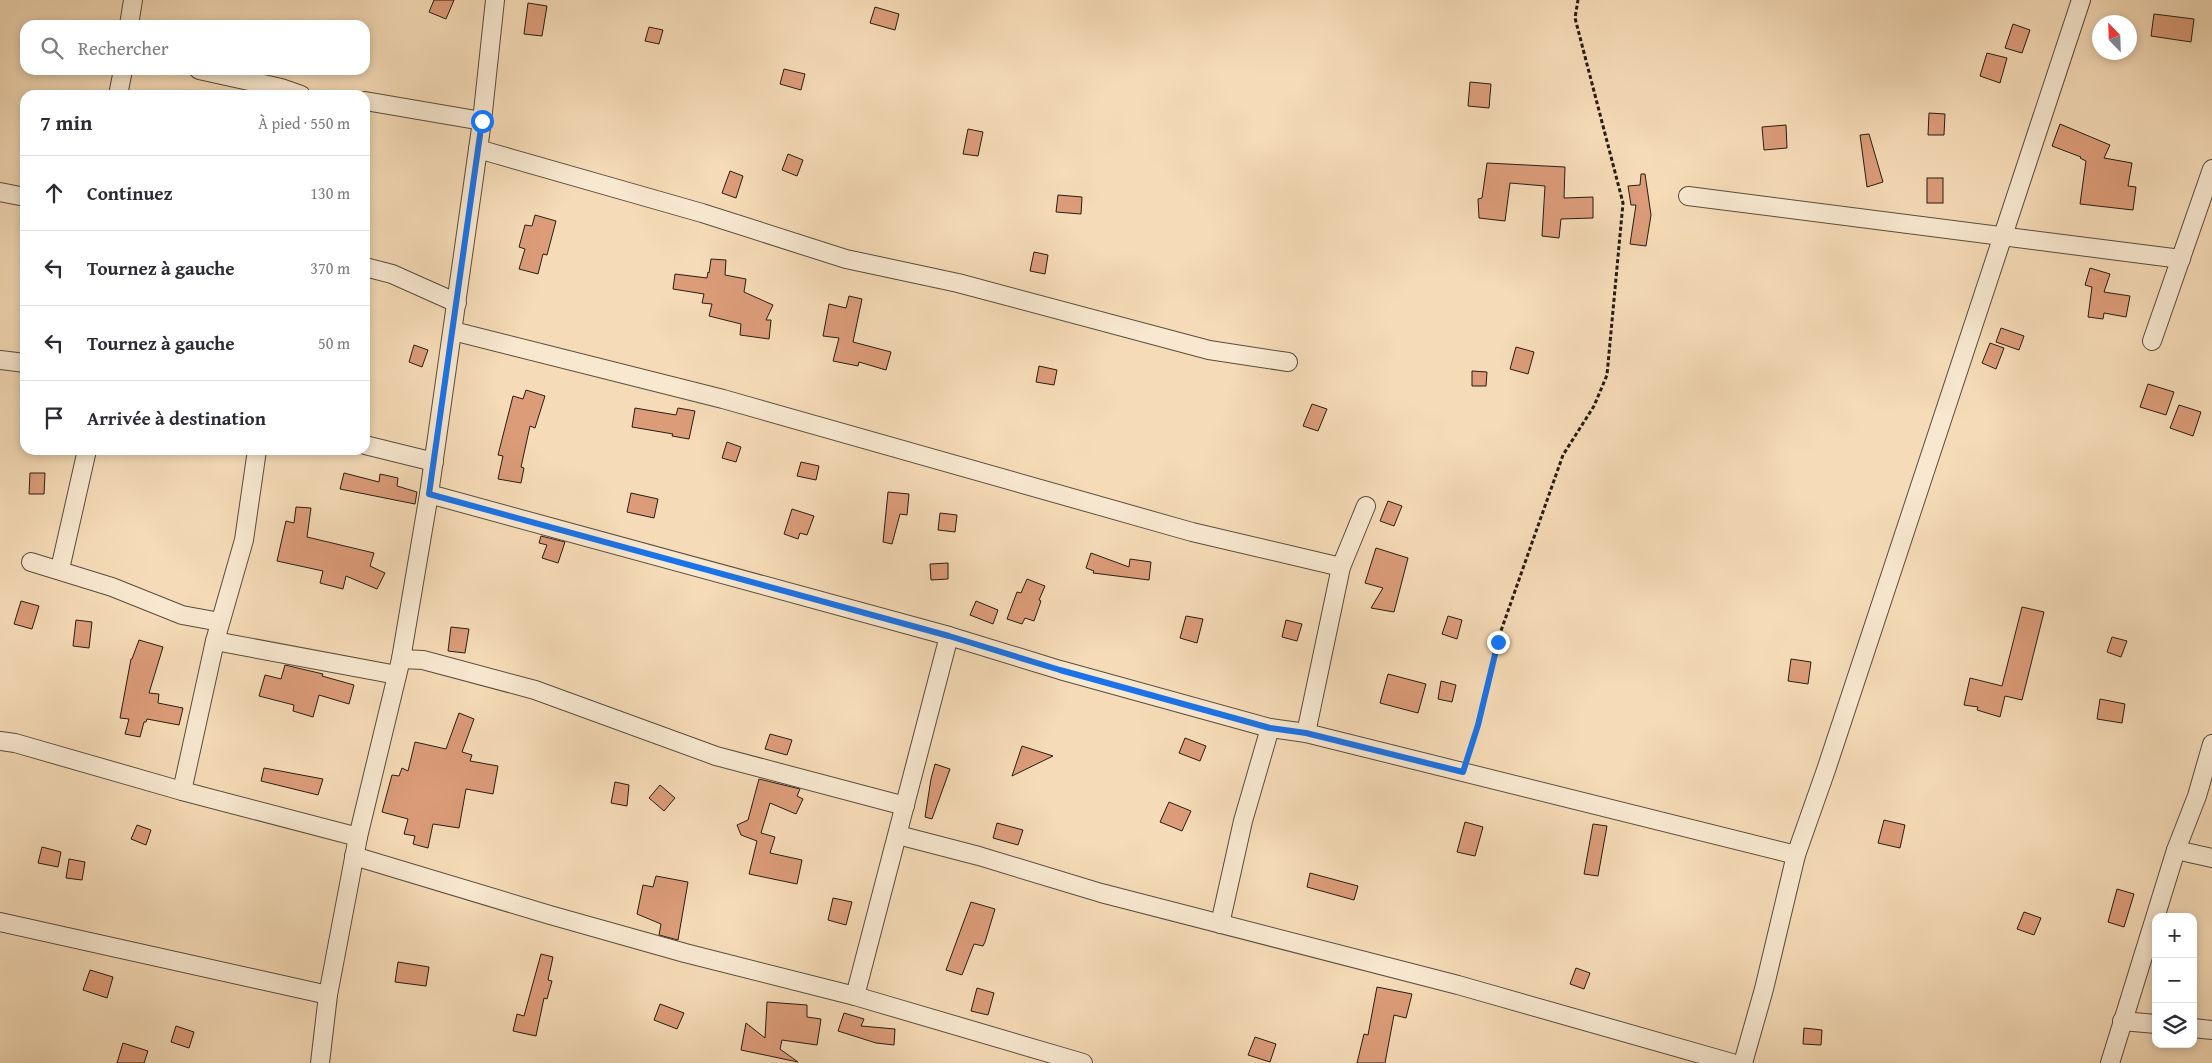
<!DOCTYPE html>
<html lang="fr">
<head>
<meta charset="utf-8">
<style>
	:root { --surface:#fff; --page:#f7f7f7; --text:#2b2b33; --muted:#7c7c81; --line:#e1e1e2 }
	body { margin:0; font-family:"Gentium Book Plus",serif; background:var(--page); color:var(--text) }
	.controls { position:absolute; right:15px; bottom:15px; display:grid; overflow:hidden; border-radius:10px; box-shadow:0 2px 8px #0003 }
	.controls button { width:45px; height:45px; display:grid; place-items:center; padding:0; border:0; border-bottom:1px solid var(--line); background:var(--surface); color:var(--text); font:25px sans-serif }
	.compass { position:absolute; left:2092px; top:15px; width:45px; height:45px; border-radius:50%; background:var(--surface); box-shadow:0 2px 8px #0003; rotate:337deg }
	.stop { position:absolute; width:15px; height:15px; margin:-11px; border:4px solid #1a73e8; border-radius:50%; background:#fff }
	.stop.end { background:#1a73e8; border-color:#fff; box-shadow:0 1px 5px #0008 }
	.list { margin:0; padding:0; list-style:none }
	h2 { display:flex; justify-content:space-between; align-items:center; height:65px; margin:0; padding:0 20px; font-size:21px }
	h2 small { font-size:16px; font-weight:400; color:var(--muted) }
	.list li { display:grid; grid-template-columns:32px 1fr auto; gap:15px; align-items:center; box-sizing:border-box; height:75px; padding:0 20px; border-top:1px solid var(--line) }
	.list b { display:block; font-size:19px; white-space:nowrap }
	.list em { font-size:16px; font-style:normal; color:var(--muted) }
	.icon { flex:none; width:28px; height:28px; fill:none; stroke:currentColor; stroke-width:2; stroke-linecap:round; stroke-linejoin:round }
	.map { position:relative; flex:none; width:2212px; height:1063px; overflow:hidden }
	.search { position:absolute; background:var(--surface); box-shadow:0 2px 8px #0003; left:20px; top:20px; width:350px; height:55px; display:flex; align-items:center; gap:12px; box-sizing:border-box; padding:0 18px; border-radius:15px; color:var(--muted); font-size:19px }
	.panel { position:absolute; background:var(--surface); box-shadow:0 2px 8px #0003; left:20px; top:90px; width:350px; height:365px; border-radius:15px }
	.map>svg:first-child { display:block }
</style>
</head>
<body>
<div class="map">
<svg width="2212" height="1063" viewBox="0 0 2212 1063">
	<rect width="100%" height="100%" fill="#f5dbb7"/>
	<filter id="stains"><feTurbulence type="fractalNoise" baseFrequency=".004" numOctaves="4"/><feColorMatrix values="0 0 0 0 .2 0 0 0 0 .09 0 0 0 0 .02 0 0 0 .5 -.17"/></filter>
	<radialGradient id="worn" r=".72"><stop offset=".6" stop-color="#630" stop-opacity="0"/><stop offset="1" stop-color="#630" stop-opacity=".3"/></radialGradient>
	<g fill="#dc9c79" stroke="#271d13">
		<path d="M 434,0 L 454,0 L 446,19 L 429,12 Z"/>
		<path d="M 528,3 L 547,6 L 542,36 L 524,34 Z"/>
		<path d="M 875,7 L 899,14 L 895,30 L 870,23 Z"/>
		<path d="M 2154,14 L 2194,19 L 2191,42 L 2151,36 Z"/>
		<path d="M 2013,24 L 2030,30 L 2022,53 L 2005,48 Z"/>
		<path d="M 649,27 L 663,30 L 659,44 L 645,41 Z"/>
		<path d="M 1987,53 L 2007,58 L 2000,83 L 1980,76 Z"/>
		<path d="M 784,69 L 805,74 L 801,90 L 780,84 Z"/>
		<path d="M 1470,82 L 1491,84 L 1489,108 L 1468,106 Z"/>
		<path d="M 1929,113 L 1945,114 L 1944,135 L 1928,135 Z"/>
		<path d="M 2060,124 L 2110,145 L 2104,158 L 2132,163 L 2128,186 L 2136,187 L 2133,210 L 2080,204 L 2086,161 L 2080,158 L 2081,157 L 2052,146 Z"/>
		<path d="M 1786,125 L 1787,148 L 1764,150 L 1762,127 Z"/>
		<path d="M 968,129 L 983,132 L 978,156 L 963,154 Z"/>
		<path d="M 1869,134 L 1883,182 L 1867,187 L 1860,135 Z"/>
		<path d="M 788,154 L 803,160 L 797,176 L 782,170 Z"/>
		<path d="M 1487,163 L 1565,167 L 1564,198 L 1593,197 L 1593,218 L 1561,219 L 1559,238 L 1542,236 L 1545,186 L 1510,183 L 1505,221 L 1479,218 L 1478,199 L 1482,198 Z"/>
		<path d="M 730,171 L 743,176 L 736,198 L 722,193 Z"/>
		<path d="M 1641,174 L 1645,174 L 1651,215 L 1646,246 L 1630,244 L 1636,205 L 1631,205 L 1628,186 L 1640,185 Z"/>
		<rect x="1927" y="178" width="16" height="25"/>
		<path d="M 1058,195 L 1082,197 L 1081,214 L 1056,212 Z"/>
		<path d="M 535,215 L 556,221 L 547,255 L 543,254 L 538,274 L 519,269 L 525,249 L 519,247 L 525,225 L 532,226 Z"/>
		<path d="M 1034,252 L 1048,255 L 1045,274 L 1030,271 Z"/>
		<path d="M 711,259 L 726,260 L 725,275 L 746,279 L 744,292 L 773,305 L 766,320 L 771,320 L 769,339 L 740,335 L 741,324 L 709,316 L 712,304 L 702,303 L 704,294 L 673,289 L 675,274 L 707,278 L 708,272 L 709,273 Z"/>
		<path d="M 2090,268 L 2110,274 L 2104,292 L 2130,296 L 2126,317 L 2104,313 L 2103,319 L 2088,317 L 2092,287 L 2085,285 Z"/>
		<path d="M 849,296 L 862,299 L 853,342 L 891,352 L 886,370 L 859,362 L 858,366 L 833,361 L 839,338 L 823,336 L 829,304 L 846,308 Z"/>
		<path d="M 2001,328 L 2024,336 L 2019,350 L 1996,342 Z"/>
		<path d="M 1990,343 L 2004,348 L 1996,369 L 1982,363 Z"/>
		<path d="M 414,345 L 428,350 L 422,367 L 409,362 Z"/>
		<path d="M 1516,347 L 1534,352 L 1528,374 L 1510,369 Z"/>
		<path d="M 1039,366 L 1057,370 L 1054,385 L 1036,382 Z"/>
		<path d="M 1472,371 L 1487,372 L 1486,386 L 1472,386 Z"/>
		<path d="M 2148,384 L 2174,392 L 2166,415 L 2140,407 Z"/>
		<path d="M 526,390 L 545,396 L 535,428 L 530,426 L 521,467 L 524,468 L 521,483 L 498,479 L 503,456 L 498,455 L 513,396 L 523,399 Z"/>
		<path d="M 1312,404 L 1327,409 L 1318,431 L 1303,426 Z"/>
		<path d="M 2179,405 L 2201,412 L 2193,436 L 2170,428 Z"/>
		<path d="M 635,408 L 676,415 L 678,408 L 695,411 L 689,439 L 672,436 L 673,434 L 632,427 Z"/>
		<path d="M 727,442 L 741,447 L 736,462 L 722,458 Z"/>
		<path d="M 801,462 L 819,466 L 816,480 L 797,476 Z"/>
		<path d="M 30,473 L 45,473 L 44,494 L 29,494 Z"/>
		<path d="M 344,473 L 379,482 L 380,474 L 398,478 L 397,486 L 417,492 L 415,504 L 340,489 Z"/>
		<path d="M 888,492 L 909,494 L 907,515 L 900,514 L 892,544 L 883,542 Z"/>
		<path d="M 631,493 L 658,499 L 654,518 L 627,512 Z"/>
		<path d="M 1388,501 L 1402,506 L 1394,526 L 1380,521 Z"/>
		<path d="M 296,507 L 311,508 L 307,537 L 374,553 L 370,566 L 385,573 L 377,589 L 346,576 L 343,589 L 320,583 L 323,571 L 277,561 L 286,521 L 294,523 Z"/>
		<path d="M 792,509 L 814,516 L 807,535 L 800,533 L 798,539 L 784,534 Z"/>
		<path d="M 940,513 L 957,515 L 955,532 L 938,530 Z"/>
		<path d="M 541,536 L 565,542 L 558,563 L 542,558 L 547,545 L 539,543 Z"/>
		<path d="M 1376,548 L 1408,558 L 1394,612 L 1371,608 L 1383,588 L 1365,583 Z"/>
		<path d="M 1091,553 L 1129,567 L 1130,559 L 1151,562 L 1149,580 L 1093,573 L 1094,571 L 1086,568 Z"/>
		<path d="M 948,563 L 948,579 L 931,580 L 930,564 Z"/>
		<path d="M 1027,579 L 1045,586 L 1039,600 L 1041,601 L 1034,621 L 1025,618 L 1022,624 L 1007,619 L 1017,592 L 1021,593 Z"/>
		<path d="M 21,601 L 39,606 L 32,629 L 14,624 Z"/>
		<path d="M 976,601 L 998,610 L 993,624 L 970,615 Z"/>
		<path d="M 2022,607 L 2044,612 L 2022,700 L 2005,696 L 2000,717 L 1977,710 L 1978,707 L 1964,705 L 1970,678 L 2002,686 Z"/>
		<path d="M 1186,616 L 1203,619 L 1197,643 L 1180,638 Z"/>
		<path d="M 1448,616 L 1462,620 L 1457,639 L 1442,634 Z"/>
		<path d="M 76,620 L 92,622 L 89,648 L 73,646 Z"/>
		<path d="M 1286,620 L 1302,624 L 1297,641 L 1282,637 Z"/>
		<path d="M 451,627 L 469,629 L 465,653 L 448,651 Z"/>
		<path d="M 2112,637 L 2127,641 L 2121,657 L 2107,652 Z"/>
		<path d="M 139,640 L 163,647 L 149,693 L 159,694 L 158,703 L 183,708 L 179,725 L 147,719 L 146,722 L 144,722 L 140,737 L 125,734 L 129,719 L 120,718 L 131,659 L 132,659 Z"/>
		<path d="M 1791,659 L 1811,662 L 1808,684 L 1788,681 Z"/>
		<path d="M 285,665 L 323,674 L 322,676 L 354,685 L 349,704 L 319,695 L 313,717 L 293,711 L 294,705 L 259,696 L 265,675 L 281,679 Z"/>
		<path d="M 1388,674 L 1426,684 L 1418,713 L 1380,703 Z"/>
		<path d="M 1441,681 L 1456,685 L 1452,702 L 1438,699 Z"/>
		<path d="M 2100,699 L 2125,704 L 2122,723 L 2097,719 Z"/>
		<path d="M 459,713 L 474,719 L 462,752 L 472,755 L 470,761 L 498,766 L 493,794 L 466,789 L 459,828 L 433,824 L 428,848 L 413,844 L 415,836 L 404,834 L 408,819 L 382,812 L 392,775 L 399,776 L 402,768 L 408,771 L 415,742 L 446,749 Z"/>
		<path d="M 770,734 L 792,740 L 787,755 L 765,749 Z"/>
		<path d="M 1185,738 L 1206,746 L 1200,761 L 1179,753 Z"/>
		<path d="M 1022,746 L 1053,756 L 1012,776 Z"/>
		<path d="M 935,764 L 950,769 L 932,819 L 925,817 L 931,779 Z"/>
		<path d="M 264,768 L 323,779 L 318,795 L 261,781 Z"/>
		<path d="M 759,779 L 800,789 L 797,796 L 803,799 L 796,814 L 770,803 L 761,833 L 775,837 L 770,853 L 802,860 L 797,884 L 749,874 L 757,841 L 741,835 L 737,825 L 748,820 Z"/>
		<path d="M 615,782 L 629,785 L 627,806 L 611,803 Z"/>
		<path d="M 660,785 L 675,798 L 664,811 L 649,798 Z"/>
		<path d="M 1169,802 L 1191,811 L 1182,831 L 1160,822 Z"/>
		<path d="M 1884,820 L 1905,825 L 1900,848 L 1878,843 Z"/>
		<path d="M 1465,822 L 1483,827 L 1475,856 L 1457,852 Z"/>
		<path d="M 997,823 L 1023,830 L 1018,845 L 993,838 Z"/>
		<path d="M 1593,824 L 1607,826 L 1598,876 L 1584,874 Z"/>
		<path d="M 137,825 L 151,830 L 146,845 L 131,839 Z"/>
		<path d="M 42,847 L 61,852 L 58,867 L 38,863 Z"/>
		<path d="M 69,859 L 85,862 L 82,880 L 66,878 Z"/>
		<path d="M 1310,873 L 1358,886 L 1354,900 L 1307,887 Z"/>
		<path d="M 656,876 L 688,882 L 678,940 L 659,935 L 661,924 L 637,914 L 643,885 L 653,887 Z"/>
		<path d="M 2117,889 L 2134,894 L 2124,927 L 2108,922 Z"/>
		<path d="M 833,898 L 852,902 L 846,925 L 828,920 Z"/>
		<path d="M 971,902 L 995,909 L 985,942 L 983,946 L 974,944 L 962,975 L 946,970 Z"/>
		<path d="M 2024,912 L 2041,918 L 2034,935 L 2017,929 Z"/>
		<path d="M 541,954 L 553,957 L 548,980 L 552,981 L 547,999 L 544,998 L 536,1036 L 513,1031 L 517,1014 L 524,1016 Z"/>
		<path d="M 398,962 L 429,967 L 426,986 L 395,982 Z"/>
		<path d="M 1576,968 L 1590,973 L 1584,989 L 1570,984 Z"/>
		<path d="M 90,970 L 113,977 L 107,998 L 83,990 Z"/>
		<path d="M 1377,987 L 1412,994 L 1406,1018 L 1394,1015 L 1385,1063 L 1357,1063 L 1364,1034 L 1368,1035 Z"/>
		<path d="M 977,988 L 994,993 L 988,1015 L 971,1011 Z"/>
		<path d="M 767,1002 L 807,1005 L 807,1017 L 821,1019 L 817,1045 L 782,1040 L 780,1049 L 798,1062 L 741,1050 L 746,1023 L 765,1038 Z"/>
		<path d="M 660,1004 L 684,1013 L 677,1029 L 654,1020 Z"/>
		<path d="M 844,1013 L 864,1019 L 861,1026 L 895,1029 L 894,1045 L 876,1043 L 838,1031 Z"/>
		<path d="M 176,1026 L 194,1032 L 189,1048 L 171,1042 Z"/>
		<path d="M 1804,1028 L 1822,1030 L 1821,1045 L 1803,1044 Z"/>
		<path d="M 1255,1037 L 1276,1044 L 1270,1062 L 1248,1055 Z"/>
		<path d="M 123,1043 L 148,1051 L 144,1063 L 117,1063 Z"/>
	</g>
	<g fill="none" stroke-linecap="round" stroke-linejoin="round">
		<g stroke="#5a4c3c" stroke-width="20">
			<g id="minor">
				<path d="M 129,25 L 133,0"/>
				<path d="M 199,70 L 281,88 L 301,95"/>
				<path d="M 118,95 L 123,70"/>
				<path d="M 365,101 L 482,121"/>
				<path d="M 478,149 L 702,213 L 846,259 L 958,283 L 1209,350 L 1288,362"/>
				<path d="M 0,192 L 25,197"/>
				<path d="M 1688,196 L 2181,259"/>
				<path d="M 365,267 L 392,274 L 457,303"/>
				<path d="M 453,331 L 723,399 L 1192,532 L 1341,567"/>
				<path d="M 2152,341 L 2212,169"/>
				<path d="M 0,360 L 25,363"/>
				<path d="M 365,445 L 434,462"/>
				<path d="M 429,494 L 949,636 L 1060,670 L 1270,728 L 1306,733 L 1796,855"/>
				<path d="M 31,562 L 112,587 L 182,615 L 220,622"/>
				<path d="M 60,569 L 87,450"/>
				<path d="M 215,641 L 397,675"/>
				<path d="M 401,659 L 423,660 L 535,690 L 716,756 L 905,806"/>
				<path d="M 1306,733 L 1341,567 L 1366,506"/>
				<path d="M 0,741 L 15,743 L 182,791 L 358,837"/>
				<path d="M 182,791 L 215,641 L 244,540 L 257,450"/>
				<path d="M 898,835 L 979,856 L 1101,893 L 1458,985 L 1732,1063"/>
				<path d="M 2176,850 L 2212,858"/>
				<path d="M 354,856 L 550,915 L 685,953 L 855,996 L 1083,1063"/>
				<path d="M 0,922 L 328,995"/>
				<path d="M 1220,924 L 1243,821 L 1270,728"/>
				<path d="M 855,996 L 949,636"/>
				<path d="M 2122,1021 L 2156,1024"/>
				<path d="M 2193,1028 L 2212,1030"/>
				<path d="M 320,1063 L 328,995 L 358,837 L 401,659 L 429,494 L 482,121 L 495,0"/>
				<path d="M 1743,1063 L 1764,989 L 1796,855 L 1826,770 L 2081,0"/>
				<path d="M 2110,1063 L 2176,850 L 2197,796 L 2212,744"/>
			</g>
		</g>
		<path stroke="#271d13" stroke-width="3" stroke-dasharray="4 2.5" stroke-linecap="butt" d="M 1468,756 L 1478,725 L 1497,642 L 1563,455 L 1594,406 L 1607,375 L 1623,203 L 1575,18 L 1578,0"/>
		<use href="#minor" stroke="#f8e8d0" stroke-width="18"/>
	</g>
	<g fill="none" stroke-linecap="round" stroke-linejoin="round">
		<path stroke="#1a73e8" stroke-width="6" d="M 482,121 L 429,494 L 949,636 L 1060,670 L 1270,728 L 1306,733 L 1463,772 L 1478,725 L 1498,642"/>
	</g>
	<rect width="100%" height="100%" filter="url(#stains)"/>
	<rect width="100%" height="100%" fill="url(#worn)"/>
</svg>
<div class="controls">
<button>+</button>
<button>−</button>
<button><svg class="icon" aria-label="layers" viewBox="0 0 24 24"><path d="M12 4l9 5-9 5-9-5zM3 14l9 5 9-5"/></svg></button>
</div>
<svg class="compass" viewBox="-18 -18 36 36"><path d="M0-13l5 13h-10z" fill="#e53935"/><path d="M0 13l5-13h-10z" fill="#7c7c81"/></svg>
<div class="stop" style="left:482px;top:121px"></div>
<div class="stop end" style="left:1498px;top:642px"></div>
<div class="search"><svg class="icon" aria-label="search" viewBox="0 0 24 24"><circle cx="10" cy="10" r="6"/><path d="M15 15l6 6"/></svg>Rechercher</div>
<section class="panel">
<h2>7 min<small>À pied · 550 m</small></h2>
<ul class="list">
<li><svg class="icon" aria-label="ahead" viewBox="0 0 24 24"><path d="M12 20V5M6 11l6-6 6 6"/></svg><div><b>Continuez</b></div><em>130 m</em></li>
<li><svg class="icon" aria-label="left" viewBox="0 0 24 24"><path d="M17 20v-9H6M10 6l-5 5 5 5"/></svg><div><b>Tournez à gauche</b></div><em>370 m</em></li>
<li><svg class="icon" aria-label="left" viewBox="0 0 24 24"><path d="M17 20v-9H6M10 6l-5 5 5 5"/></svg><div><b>Tournez à gauche</b></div><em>50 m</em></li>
<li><svg class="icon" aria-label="arrive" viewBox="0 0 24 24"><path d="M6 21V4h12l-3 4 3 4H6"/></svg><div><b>Arrivée à destination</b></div></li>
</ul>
</section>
</div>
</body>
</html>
